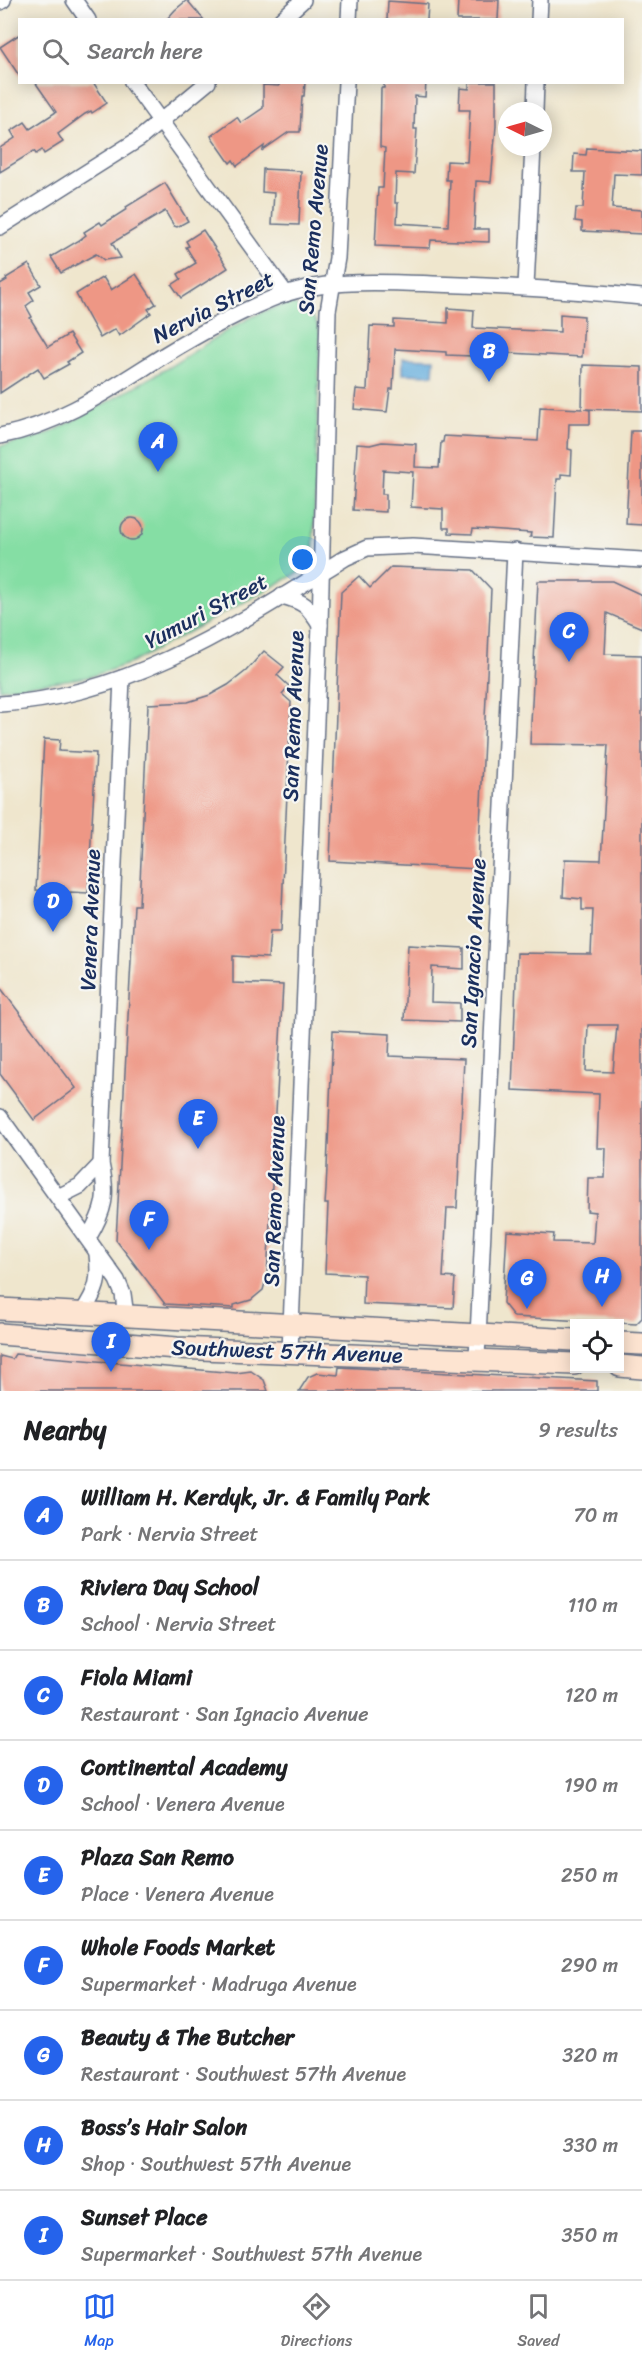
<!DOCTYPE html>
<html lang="en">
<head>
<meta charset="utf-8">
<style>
	:root { --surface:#fff; --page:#f6f6f6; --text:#202124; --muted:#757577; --line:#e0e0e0; --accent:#2563eb }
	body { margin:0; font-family:Sriracha,sans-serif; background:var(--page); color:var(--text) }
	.controls { position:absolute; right:18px; bottom:18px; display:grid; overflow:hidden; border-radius:0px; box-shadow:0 3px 15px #0003 }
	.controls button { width:54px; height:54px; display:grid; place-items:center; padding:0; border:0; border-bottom:2px solid var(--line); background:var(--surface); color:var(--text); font:30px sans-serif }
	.compass { position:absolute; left:498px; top:102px; width:54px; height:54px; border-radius:50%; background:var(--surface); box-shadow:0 3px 15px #0003; rotate:275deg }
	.you { position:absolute; left:303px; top:560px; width:21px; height:21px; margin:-15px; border:4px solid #fff; border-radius:50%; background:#1a73e8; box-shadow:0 0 0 9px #1a73e833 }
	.badge { display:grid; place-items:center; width:39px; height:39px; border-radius:50%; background:var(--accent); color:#fff; font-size:20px; font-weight:700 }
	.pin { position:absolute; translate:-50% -50px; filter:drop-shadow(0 2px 3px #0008) }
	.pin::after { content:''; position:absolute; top:32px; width:21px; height:18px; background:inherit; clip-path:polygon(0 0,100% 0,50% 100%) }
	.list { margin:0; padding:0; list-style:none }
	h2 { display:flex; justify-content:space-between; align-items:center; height:78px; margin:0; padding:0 24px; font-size:26px }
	h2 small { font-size:20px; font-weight:400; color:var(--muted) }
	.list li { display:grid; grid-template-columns:39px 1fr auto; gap:18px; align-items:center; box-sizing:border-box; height:90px; padding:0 24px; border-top:2px solid var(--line) }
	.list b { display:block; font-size:22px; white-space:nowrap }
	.list p { margin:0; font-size:20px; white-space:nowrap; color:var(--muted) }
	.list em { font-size:20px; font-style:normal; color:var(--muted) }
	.icon { flex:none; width:33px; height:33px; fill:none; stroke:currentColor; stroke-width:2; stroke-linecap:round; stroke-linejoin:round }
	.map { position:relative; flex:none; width:642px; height:1391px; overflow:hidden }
	.search { position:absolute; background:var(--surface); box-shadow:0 3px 15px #0003; left:18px; right:18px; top:18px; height:66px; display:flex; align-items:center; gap:15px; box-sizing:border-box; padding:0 21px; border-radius:0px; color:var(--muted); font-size:22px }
	.sheet { height:888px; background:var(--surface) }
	nav { display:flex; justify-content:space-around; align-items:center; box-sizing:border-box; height:84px; border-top:2px solid var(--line); background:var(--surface); font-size:16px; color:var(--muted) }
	nav a { display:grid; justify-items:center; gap:3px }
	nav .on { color:var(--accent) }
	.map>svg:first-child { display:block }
</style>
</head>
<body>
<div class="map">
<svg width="642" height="1391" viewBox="0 0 642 1391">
	<rect width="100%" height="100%" fill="#f6f6f2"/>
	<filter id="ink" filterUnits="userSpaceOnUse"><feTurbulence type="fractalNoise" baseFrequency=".0167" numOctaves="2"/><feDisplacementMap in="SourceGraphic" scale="12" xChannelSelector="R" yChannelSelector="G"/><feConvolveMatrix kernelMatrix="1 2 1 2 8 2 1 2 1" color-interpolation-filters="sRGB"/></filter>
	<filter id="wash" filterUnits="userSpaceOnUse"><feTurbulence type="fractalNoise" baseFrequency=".008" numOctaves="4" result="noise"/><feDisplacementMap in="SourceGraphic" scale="24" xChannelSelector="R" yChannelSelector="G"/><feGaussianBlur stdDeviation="1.35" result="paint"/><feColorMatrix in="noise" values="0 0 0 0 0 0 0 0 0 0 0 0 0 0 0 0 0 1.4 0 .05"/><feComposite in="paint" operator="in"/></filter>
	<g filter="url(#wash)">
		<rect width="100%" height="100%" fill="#efe6cd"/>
		<path fill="#85dea4" stroke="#508681" stroke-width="1.5" d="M 293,304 C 310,314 317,316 320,336 L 313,557 L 309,567 L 131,663 L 89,677 L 0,689 L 0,446 L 36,438 L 52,432 C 90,412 128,391 166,369 C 197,351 258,305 293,304 Z"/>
		<path fill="#66aedd" stroke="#406e9e" stroke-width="1.5" d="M 403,358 L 434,359 L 433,375 L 403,374 Z"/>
		<g id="blocks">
			<g fill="#ee9785" fill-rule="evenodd">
				<path d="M 187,0 L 204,20 L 166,20 L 175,10 Z"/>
				<path d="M 458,0 L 499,0 L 498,20 L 457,20 Z"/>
				<path d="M 388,1 L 428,4 L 427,20 L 387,20 Z"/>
				<path d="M 20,34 L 20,77 L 0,47 Z"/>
				<path d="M 35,82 L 93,82 L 107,103 L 92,113 L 91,111 L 85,114 L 58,134 L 63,142 L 44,154 L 42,150 L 36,154 L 34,151 L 0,172 L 0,148 L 15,138 L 11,131 L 25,122 L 30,129 L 56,112 Z"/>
				<path d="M 279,82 L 305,82 L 304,96 L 302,96 L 300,132 L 289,132 L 263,150 L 264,146 L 237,166 L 233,160 L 230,163 L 211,136 L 237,117 L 241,123 L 263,108 L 263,85 L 279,86 Z"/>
				<path d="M 384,82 L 426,82 L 425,97 L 415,96 L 414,129 L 417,129 L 414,174 L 396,173 L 395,203 L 398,203 L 397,223 L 448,226 L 450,180 L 446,180 L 447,161 L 467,162 L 470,110 L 459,110 L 460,88 L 469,89 L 469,82 L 496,82 L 496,126 L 491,182 L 476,181 L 474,229 L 489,229 L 489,242 L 431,240 L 430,248 L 375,246 L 378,188 L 383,188 L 385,148 L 380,147 L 381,88 L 384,88 Z"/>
				<path d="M 587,148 L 642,151 L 642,175 L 614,174 L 612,208 L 642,210 L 642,234 L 582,231 L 582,222 L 575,221 L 576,208 L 583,208 L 585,172 L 573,172 L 574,154 L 586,155 Z"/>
				<path d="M 263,169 L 301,171 L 299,225 L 272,224 L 274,193 L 262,192 Z"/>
				<path d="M 165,183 L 188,221 L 177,227 L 174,226 L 165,211 L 112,243 L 121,258 L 104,260 L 96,254 L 61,273 L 51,257 L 78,241 L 86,235 L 84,232 L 100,222 L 102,225 L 127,209 L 126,207 Z"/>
				<path d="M 203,230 L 228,268 L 181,298 L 172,285 L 181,279 L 178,274 L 196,263 L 186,247 L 189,246 L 186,241 Z"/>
				<path d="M 29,264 L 41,285 L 29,292 L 34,300 L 26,306 L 32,317 L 30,318 L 48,347 L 69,334 L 81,353 L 67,362 L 69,364 L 44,378 L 38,368 L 0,393 L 0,284 L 7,280 L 6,278 Z"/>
				<path d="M 136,274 L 156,304 L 148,309 L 151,313 L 119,336 L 115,329 L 100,338 L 76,294 L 103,277 L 111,290 Z"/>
				<path d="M 448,308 L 474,310 L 473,328 L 560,332 L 560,314 L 584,316 L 582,357 L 472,351 L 472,356 L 446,355 L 446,352 L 395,349 L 393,389 L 390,389 L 387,412 L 354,409 L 356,389 L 367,390 L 370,326 L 394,327 L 394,320 L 448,323 Z"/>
				<path d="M 583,365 L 642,367 L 642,411 L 585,409 L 590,410 L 590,424 L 569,424 L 568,449 L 572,450 L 571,475 L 561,474 L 561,479 L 557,479 L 554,538 L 530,537 L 531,533 L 473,529 L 472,534 L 449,533 L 449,528 L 443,528 L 443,509 L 411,507 L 413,472 L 383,470 L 382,494 L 386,494 L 386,512 L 353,510 L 357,444 L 370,445 L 382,442 L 416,444 L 415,467 L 439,468 L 441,442 L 443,442 L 444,436 L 538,441 L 540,407 L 582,409 Z"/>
				<path d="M 631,431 L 642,431 L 642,525 L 626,524 Z"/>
				<circle cx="132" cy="529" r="11"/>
				<path d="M 391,567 L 473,570 L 491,589 L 478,869 L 330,861 L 341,592 L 359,576 L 370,588 Z"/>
				<path d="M 538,581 L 612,581 L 642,595 L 642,628 L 607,613 L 605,654 L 642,655 L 642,1318 L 636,1324 L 514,1317 L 503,1303 L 507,1231 L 554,1234 L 553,1242 L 593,1243 L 595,1212 L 587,1211 L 588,1178 L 605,1178 L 606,1148 L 597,1148 L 599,1094 L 512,1090 L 517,953 L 591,954 L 593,910 L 582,910 L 582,899 L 563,897 L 565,859 L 601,860 L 608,745 L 530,744 ZM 588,1025 L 617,1025 L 613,1072 L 586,1071 Z"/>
				<path d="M 264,651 L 284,667 L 277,675 L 289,686 L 282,694 L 291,702 L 281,931 L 270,931 L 268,958 L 233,956 L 233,983 L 283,985 L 267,1276 L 263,1290 L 251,1300 L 234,1305 L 234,1308 L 165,1304 L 116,1240 L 134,905 L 139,905 L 148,704 L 188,702 L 210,695 L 228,685 L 246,671 Z"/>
				<path d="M 44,739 L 60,740 L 59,751 L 96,753 L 88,893 L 70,892 L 70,898 L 56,897 L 56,891 L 36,890 Z"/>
				<path d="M 408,945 L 464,948 L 464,969 L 432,967 L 431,1002 L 460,1003 L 460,1022 L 404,1020 Z"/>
				<path d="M 0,987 L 76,1088 L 34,1120 L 0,1074 Z"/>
				<path d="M 333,1031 L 390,1034 L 389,1056 L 464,1059 L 457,1208 L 447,1208 L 443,1277 L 455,1278 L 453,1308 L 363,1304 L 364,1275 L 325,1273 L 328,1204 L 325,1204 L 326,1190 Z"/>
				<path d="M 15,1354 L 236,1373 L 251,1371 L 264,1380 L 268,1391 L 0,1391 L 0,1356 L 12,1359 Z"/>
				<path d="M 339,1367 L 597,1381 L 597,1391 L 299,1391 L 308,1377 L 317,1373 L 338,1375 Z"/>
			</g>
		</g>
	</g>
	<g filter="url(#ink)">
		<use href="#blocks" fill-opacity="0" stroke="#656f85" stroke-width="1.5"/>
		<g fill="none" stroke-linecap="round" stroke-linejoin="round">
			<g stroke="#656f85" stroke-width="18">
				<g id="minor">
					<path d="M 74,0 L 88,20"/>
					<path d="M 0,2 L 3,0"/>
					<path d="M 281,20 L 303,0"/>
					<path d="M 349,20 L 350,0"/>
					<path d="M 539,20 L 540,0"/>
					<path d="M 132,82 L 286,294"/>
					<path d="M 535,111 L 536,82"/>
					<path d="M 0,227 L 139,139 L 208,82"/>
					<path d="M 526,286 L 533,147"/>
					<path d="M 0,436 C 62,424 113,387 166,354 C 199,334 235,314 271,299 C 320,278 381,282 433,284 C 503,286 572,290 642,297"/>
					<path d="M 282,596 C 305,602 308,606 320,625"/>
					<path d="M 0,704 C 129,697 238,624 345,558 L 367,548 L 413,546 L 642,560"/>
					<path d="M 0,1117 L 117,1280 L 123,1294 L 126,1316"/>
					<path d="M 58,1197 L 80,1186 L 101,1164"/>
					<path d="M 88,1238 C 105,1210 108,1195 101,1164 L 122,678"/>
					<path d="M 82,1313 C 97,1290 100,1282 97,1254"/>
					<path d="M 290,1351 L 320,625 L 328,311 L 337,258 L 346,82"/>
					<path d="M 477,1358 L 515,551"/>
				</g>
			</g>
			<g stroke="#656f85" stroke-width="24">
				<g id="secondary">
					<path d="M 0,1309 L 574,1340"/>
					<path d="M 0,1334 L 177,1348 L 574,1364"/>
					<path d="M 620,1343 L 642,1344"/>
					<path d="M 620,1366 L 642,1368"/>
				</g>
			</g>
			<use href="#minor" stroke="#fff" stroke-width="15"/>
			<use href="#secondary" stroke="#fde4d1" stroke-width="21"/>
		</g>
	</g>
	<g text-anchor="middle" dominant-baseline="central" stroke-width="4.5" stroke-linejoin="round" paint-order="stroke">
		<g font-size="22" fill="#1b2f5e" stroke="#f6f6f2">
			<text transform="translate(313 229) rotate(-85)">San Remo Avenue</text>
			<text transform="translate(213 307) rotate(-27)">Nervia Street</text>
			<text transform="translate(206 611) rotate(-28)">Yumuri Street</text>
			<text transform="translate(293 716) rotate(-88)">San Remo Avenue</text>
			<text transform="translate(90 920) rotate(-88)">Venera Avenue</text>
			<text transform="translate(473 953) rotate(-87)">San Ignacio Avenue</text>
			<text transform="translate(274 1201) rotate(-88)">San Remo Avenue</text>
			<text transform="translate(287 1351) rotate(2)">Southwest 57th Avenue</text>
		</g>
	</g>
</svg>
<div class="controls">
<button><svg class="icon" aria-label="locate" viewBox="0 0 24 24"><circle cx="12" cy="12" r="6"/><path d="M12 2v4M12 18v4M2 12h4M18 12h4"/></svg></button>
</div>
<svg class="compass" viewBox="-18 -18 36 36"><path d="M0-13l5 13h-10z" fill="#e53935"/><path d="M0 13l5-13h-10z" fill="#757577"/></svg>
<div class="you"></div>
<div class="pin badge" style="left:158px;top:472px">A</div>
<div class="pin badge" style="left:489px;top:382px">B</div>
<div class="pin badge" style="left:569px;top:662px">C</div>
<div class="pin badge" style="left:53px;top:932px">D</div>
<div class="pin badge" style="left:198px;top:1149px">E</div>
<div class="pin badge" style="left:149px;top:1250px">F</div>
<div class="pin badge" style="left:527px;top:1309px">G</div>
<div class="pin badge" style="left:602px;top:1307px">H</div>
<div class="pin badge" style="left:111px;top:1372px">I</div>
<div class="search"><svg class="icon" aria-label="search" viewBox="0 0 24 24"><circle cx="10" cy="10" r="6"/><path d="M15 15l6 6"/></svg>Search here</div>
</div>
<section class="sheet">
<h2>Nearby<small>9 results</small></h2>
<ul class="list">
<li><span class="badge">A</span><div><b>William H. Kerdyk, Jr. &amp; Family Park</b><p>Park · Nervia Street</p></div><em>70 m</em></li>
<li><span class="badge">B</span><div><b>Riviera Day School</b><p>School · Nervia Street</p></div><em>110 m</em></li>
<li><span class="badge">C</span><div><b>Fiola Miami</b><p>Restaurant · San Ignacio Avenue</p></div><em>120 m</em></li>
<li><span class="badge">D</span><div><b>Continental Academy</b><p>School · Venera Avenue</p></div><em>190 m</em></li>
<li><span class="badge">E</span><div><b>Plaza San Remo</b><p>Place · Venera Avenue</p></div><em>250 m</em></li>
<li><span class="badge">F</span><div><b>Whole Foods Market</b><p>Supermarket · Madruga Avenue</p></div><em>290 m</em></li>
<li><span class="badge">G</span><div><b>Beauty &amp; The Butcher</b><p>Restaurant · Southwest 57th Avenue</p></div><em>320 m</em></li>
<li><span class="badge">H</span><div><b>Boss’s Hair Salon</b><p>Shop · Southwest 57th Avenue</p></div><em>330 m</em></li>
<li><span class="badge">I</span><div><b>Sunset Place</b><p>Supermarket · Southwest 57th Avenue</p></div><em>350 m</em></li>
</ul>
</section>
<nav>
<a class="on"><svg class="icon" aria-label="map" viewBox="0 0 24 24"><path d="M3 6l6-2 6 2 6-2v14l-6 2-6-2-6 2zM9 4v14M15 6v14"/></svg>Map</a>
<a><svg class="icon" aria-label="directions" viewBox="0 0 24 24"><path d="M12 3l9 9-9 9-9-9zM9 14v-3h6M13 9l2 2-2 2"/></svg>Directions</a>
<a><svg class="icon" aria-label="saved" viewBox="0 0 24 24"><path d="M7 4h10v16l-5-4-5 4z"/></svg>Saved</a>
</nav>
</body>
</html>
